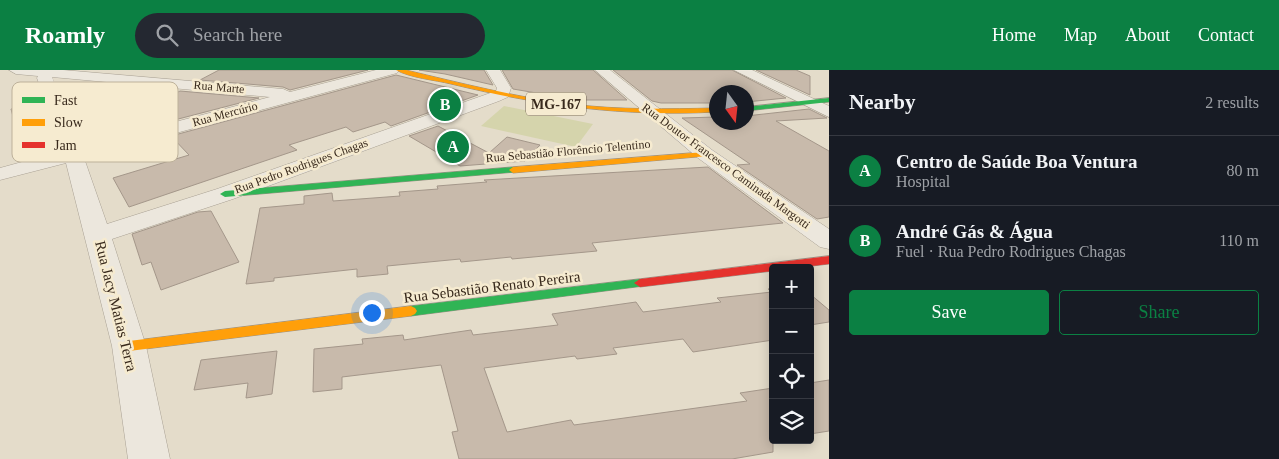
<!DOCTYPE html>
<html lang="en">
<head>
<meta charset="utf-8">
<style>
	:root { --surface:#171b24; --page:#242831; --text:#f1f3f6; --muted:#9ea1a6; --line:#363941; --accent:#0b8043 }
	body { margin:0; font-family:Georgia,serif; background:var(--page); color:var(--text) }
	.controls { position:absolute; right:15px; bottom:15px; display:grid; overflow:hidden; border-radius:5px; box-shadow:0 2px 12px #0003 }
	.controls button { width:45px; height:45px; display:grid; place-items:center; padding:0; border:0; border-bottom:1px solid var(--line); background:var(--surface); color:var(--text); font:25px sans-serif }
	.compass { position:absolute; left:709px; top:15px; width:45px; height:45px; border-radius:50%; background:var(--surface); box-shadow:0 2px 12px #0003; rotate:165deg }
	.you { position:absolute; left:371px; top:242px; width:18px; height:18px; margin:-12px; border:4px solid #fff; border-radius:50%; background:#1a73e8; box-shadow:0 0 0 8px #1a73e833 }
	.badge { display:grid; place-items:center; width:32px; height:32px; border-radius:50%; background:var(--accent); color:#fff; font-size:16px; font-weight:700 }
	.pin { position:absolute; translate:-50% -50%; border:2px solid #fff; box-shadow:0 1px 5px #0006 }
	.list { margin:0; padding:0; list-style:none }
	h2 { display:flex; justify-content:space-between; align-items:center; height:65px; margin:0; padding:0 20px; font-size:21px }
	h2 small { font-size:16px; font-weight:400; color:var(--muted) }
	.list li { display:grid; grid-template-columns:32px 1fr auto; gap:15px; align-items:center; box-sizing:border-box; height:70px; padding:0 20px; border-top:1px solid var(--line) }
	.list b { display:block; font-size:19px; white-space:nowrap }
	.list p { margin:0; font-size:16px; white-space:nowrap; color:var(--muted) }
	.list em { font-size:16px; font-style:normal; color:var(--muted) }
	.actions { display:flex; gap:10px; padding:15px 20px }
	.actions a { flex:1; padding:11px 0; border:1px solid var(--accent); border-radius:5px; text-align:center; font-size:18px; color:var(--accent) }
	.actions .main { background:var(--accent); color:#fff }
	.icon { flex:none; width:28px; height:28px; fill:none; stroke:currentColor; stroke-width:2; stroke-linecap:round; stroke-linejoin:round }
	.map { position:relative; flex:none; width:829px; height:389px; overflow:hidden }
	header { display:flex; align-items:center; gap:30px; box-sizing:border-box; height:70px; padding:0 25px; background:var(--accent); color:#fff }
	header strong { font-size:24px }
	nav { display:flex; gap:28px; margin-inline-start:auto; font-size:18px }
	.search { width:350px; height:45px; background:var(--page); display:flex; align-items:center; gap:12px; box-sizing:border-box; padding:0 18px; border-radius:28px; color:var(--muted); font-size:19px }
	main { display:flex }
	aside { flex:1; background:var(--surface) }
	.map>svg:first-child { display:block }
</style>
</head>
<body>
<header>
<strong>Roamly</strong>
<div class="search"><svg class="icon" aria-label="search" viewBox="0 0 24 24"><circle cx="10" cy="10" r="6"/><path d="M15 15l6 6"/></svg>Search here</div>
<nav><a>Home</a><a>Map</a><a>About</a><a>Contact</a></nav>
</header>
<main>
<div class="map">
<svg width="829" height="389" viewBox="0 0 829 389">
	<rect width="100%" height="100%" fill="#e4dcca"/>
	<path fill="#d5d4ac" d="M 504,36 L 593,54 L 576,77 L 481,56 Z"/>
	<g fill="#c8baab" stroke="#a4978a">
		<path d="M 219,0 L 368,0 L 290,20 L 283,17 L 200,10 Z"/>
		<path d="M 419,0 L 484,0 L 493,15 L 445,4 Z"/>
		<path d="M 502,0 L 593,0 L 627,30 L 578,30 L 513,19 Z"/>
		<path d="M 613,0 L 732,0 L 786,28 L 746,32 L 746,22 L 716,22 L 716,33 L 661,33 L 652,31 Z"/>
		<path d="M 756,0 L 796,0 L 810,6 L 810,25 Z"/>
		<path d="M 396,5 L 478,25 L 391,56 L 385,52 L 353,62 L 346,57 L 289,75 L 297,80 L 129,137 L 113,108 L 189,85 L 171,66 Z"/>
		<path d="M 180,21 L 259,28 L 159,54 L 147,42 L 170,31 L 162,30 Z"/>
		<path d="M 33,35 L 41,57 L 17,62 L 11,39 Z"/>
		<path d="M 809,39 L 827,48 L 776,51 L 829,81 L 829,147 L 817,149 L 737,95 L 750,94 L 682,48 L 716,47 L 716,52 L 746,52 L 746,46 Z"/>
		<path d="M 438,56 L 489,83 L 507,67 L 540,75 L 525,91 L 460,96 L 409,66 Z"/>
		<path d="M 708,97 L 783,153 L 592,173 L 597,181 L 512,189 L 511,187 L 461,192 L 460,189 L 387,196 L 388,204 L 357,207 L 357,199 L 274,208 L 274,211 L 246,214 L 260,138 L 304,134 L 304,126 L 332,123 L 333,131 L 400,126 L 399,122 L 438,119 L 437,116 L 487,112 L 484,110 Z"/>
		<path d="M 211,141 L 239,192 L 161,220 L 151,192 L 142,195 L 132,164 L 198,142 Z"/>
		<path d="M 773,218 L 773,270 L 693,282 L 683,269 L 613,278 L 617,284 L 577,289 L 575,286 L 484,298 L 507,362 L 571,350 L 574,355 L 747,331 L 740,323 L 773,318 L 773,382 L 732,389 L 459,389 L 452,362 L 458,361 L 441,295 L 342,307 L 342,319 L 313,322 L 314,279 L 363,274 L 362,269 L 403,265 L 404,270 L 471,260 L 473,265 L 558,255 L 552,244 L 636,232 L 643,242 L 721,232 L 717,228 L 772,222 L 768,219 Z"/>
		<path d="M 810,224 L 829,240 L 829,252 L 810,255 Z"/>
		<path d="M 277,281 L 272,324 L 246,328 L 248,313 L 194,320 L 201,290 Z"/>
		<path d="M 829,310 L 829,361 L 810,364 L 810,313 Z"/>
	</g>
	<g fill="none" stroke-linecap="round" stroke-linejoin="round">
		<g stroke="#a9a194" stroke-width="1">
			<g id="street">
				<path d="M 9,0 L 63,0 L 283,19 L 290,22 L 376,0 L 399,0 L 397,3 L 84,88 L 107,154 L 217,119 L 496,21 L 497,18 L 486,0 L 500,0 L 511,18 L 508,27 L 499,31 L 233,129 L 112,169 L 146,276 L 170,389 L 128,389 L 112,276 L 66,93 L 0,110 L 0,98 L 62,81 L 37,8 L 38,6 L 16,4 ZM 52,7 L 270,27 L 80,77 Z"/>
				<path d="M 595,0 L 610,0 L 712,80 L 829,159 L 829,179 L 820,177 L 698,88 Z"/>
				<path d="M 734,0 L 752,0 L 829,36 L 829,47 Z"/>
			</g>
		</g>
		<g stroke="#999084" stroke-width="1">
			<g id="fast">
				<path d="M 829,28 L 829,32 L 746,41 L 746,37 Z"/>
				<path d="M 513,97 L 516,98 L 516,102 L 225,127 L 220,124 L 225,121 Z"/>
				<path d="M 640,209 L 646,213 L 644,216 L 411,246 L 407,244 L 405,241 L 407,238 L 411,236 Z"/>
			</g>
		</g>
		<g stroke="#999084" stroke-width="1">
			<g id="slow">
				<path d="M 396,0 L 406,0 C 461,13 515,27 571,34 C 619,40 668,39 716,38 L 716,42 C 624,47 542,36 451,14 C 435,10 410,8 396,0 Z"/>
				<path d="M 705,82 L 709,84 L 708,86 L 513,103 L 509,100 L 513,97 Z"/>
				<path d="M 411,236 L 415,238 L 417,241 L 415,244 L 411,246 L 129,281 L 124,280 L 122,276 L 124,272 L 129,271 Z"/>
			</g>
		</g>
		<g stroke="#999084" stroke-width="1">
			<path id="jam" d="M 829,186 L 829,194 L 795,198 L 773,198 L 773,201 L 640,217 L 634,213 L 640,209 Z"/>
		</g>
		<use href="#street" fill="#ece7dd" fill-rule="evenodd"/>
		<use href="#fast" fill="#30b455" fill-rule="evenodd"/>
		<use href="#slow" fill="#ff9f0a" fill-rule="evenodd"/>
		<use href="#jam" fill="#e5322d" fill-rule="evenodd"/>
	</g>
	<g text-anchor="middle" dominant-baseline="central" stroke-width="5" stroke-linejoin="round" paint-order="stroke">
		<g font-size="12" fill="#38291c" stroke="#f6ebd0">
			<text transform="translate(219 17) rotate(5)">Rua Marte</text>
			<text transform="translate(225 44) rotate(-15)">Rua Mercúrio</text>
			<text transform="translate(568 81) rotate(-5)">Rua Sebastião Florêncio Telentino</text>
			<text transform="translate(301 96) rotate(-20)">Rua Pedro Rodrigues Chagas</text>
			<text transform="translate(726 96) rotate(36)">Rua Doutor Francesco Caminada Margotti</text>
		</g>
		<rect fill="#f6ebd0" stroke="#716352" stroke-width="1" x="526" y="22.5" width="60" height="23" rx="4"/>
		<g font-size="14" font-weight="bold" fill="#38291c">
			<text x="556" y="34">MG-167</text>
		</g>
		<g font-size="15" fill="#38291c" stroke="#f6ebd0">
			<text transform="translate(492 217) rotate(-7)">Rua Sebastião Renato Pereira</text>
			<text transform="translate(116 236) rotate(76)">Rua Jacy Matias Terra</text>
		</g>
	</g>
	<rect x="12" y="12" width="166" height="80" rx="8" fill="#f6ebd0" stroke="#bdb19a" stroke-width="1"/>
	<rect x="22" y="27" width="23" height="6" fill="#30b455"/>
	<rect x="22" y="49" width="23" height="7" fill="#ff9f0a"/>
	<rect x="22" y="72" width="23" height="6" fill="#e5322d"/>
	<g font-size="14" fill="#38291c">
		<text x="54" y="35">Fast</text>
		<text x="54" y="57">Slow</text>
		<text x="54" y="80">Jam</text>
	</g>
</svg>
<div class="controls">
<button>+</button>
<button>−</button>
<button><svg class="icon" aria-label="locate" viewBox="0 0 24 24"><circle cx="12" cy="12" r="6"/><path d="M12 2v4M12 18v4M2 12h4M18 12h4"/></svg></button>
<button><svg class="icon" aria-label="layers" viewBox="0 0 24 24"><path d="M12 4l9 5-9 5-9-5zM3 14l9 5 9-5"/></svg></button>
</div>
<svg class="compass" viewBox="-18 -18 36 36"><path d="M0-13l5 13h-10z" fill="#e53935"/><path d="M0 13l5-13h-10z" fill="#9ea1a6"/></svg>
<div class="you"></div>
<div class="pin badge" style="left:453px;top:77px">A</div>
<div class="pin badge" style="left:445px;top:35px">B</div>
</div>
<aside>
<h2>Nearby<small>2 results</small></h2>
<ul class="list">
<li><span class="badge">A</span><div><b>Centro de Saúde Boa Ventura</b><p>Hospital</p></div><em>80 m</em></li>
<li><span class="badge">B</span><div><b>André Gás &amp; Água</b><p>Fuel · Rua Pedro Rodrigues Chagas</p></div><em>110 m</em></li>
</ul>
<div class="actions"><a class="main">Save</a><a>Share</a></div>
</aside>
</main>
</body>
</html>
